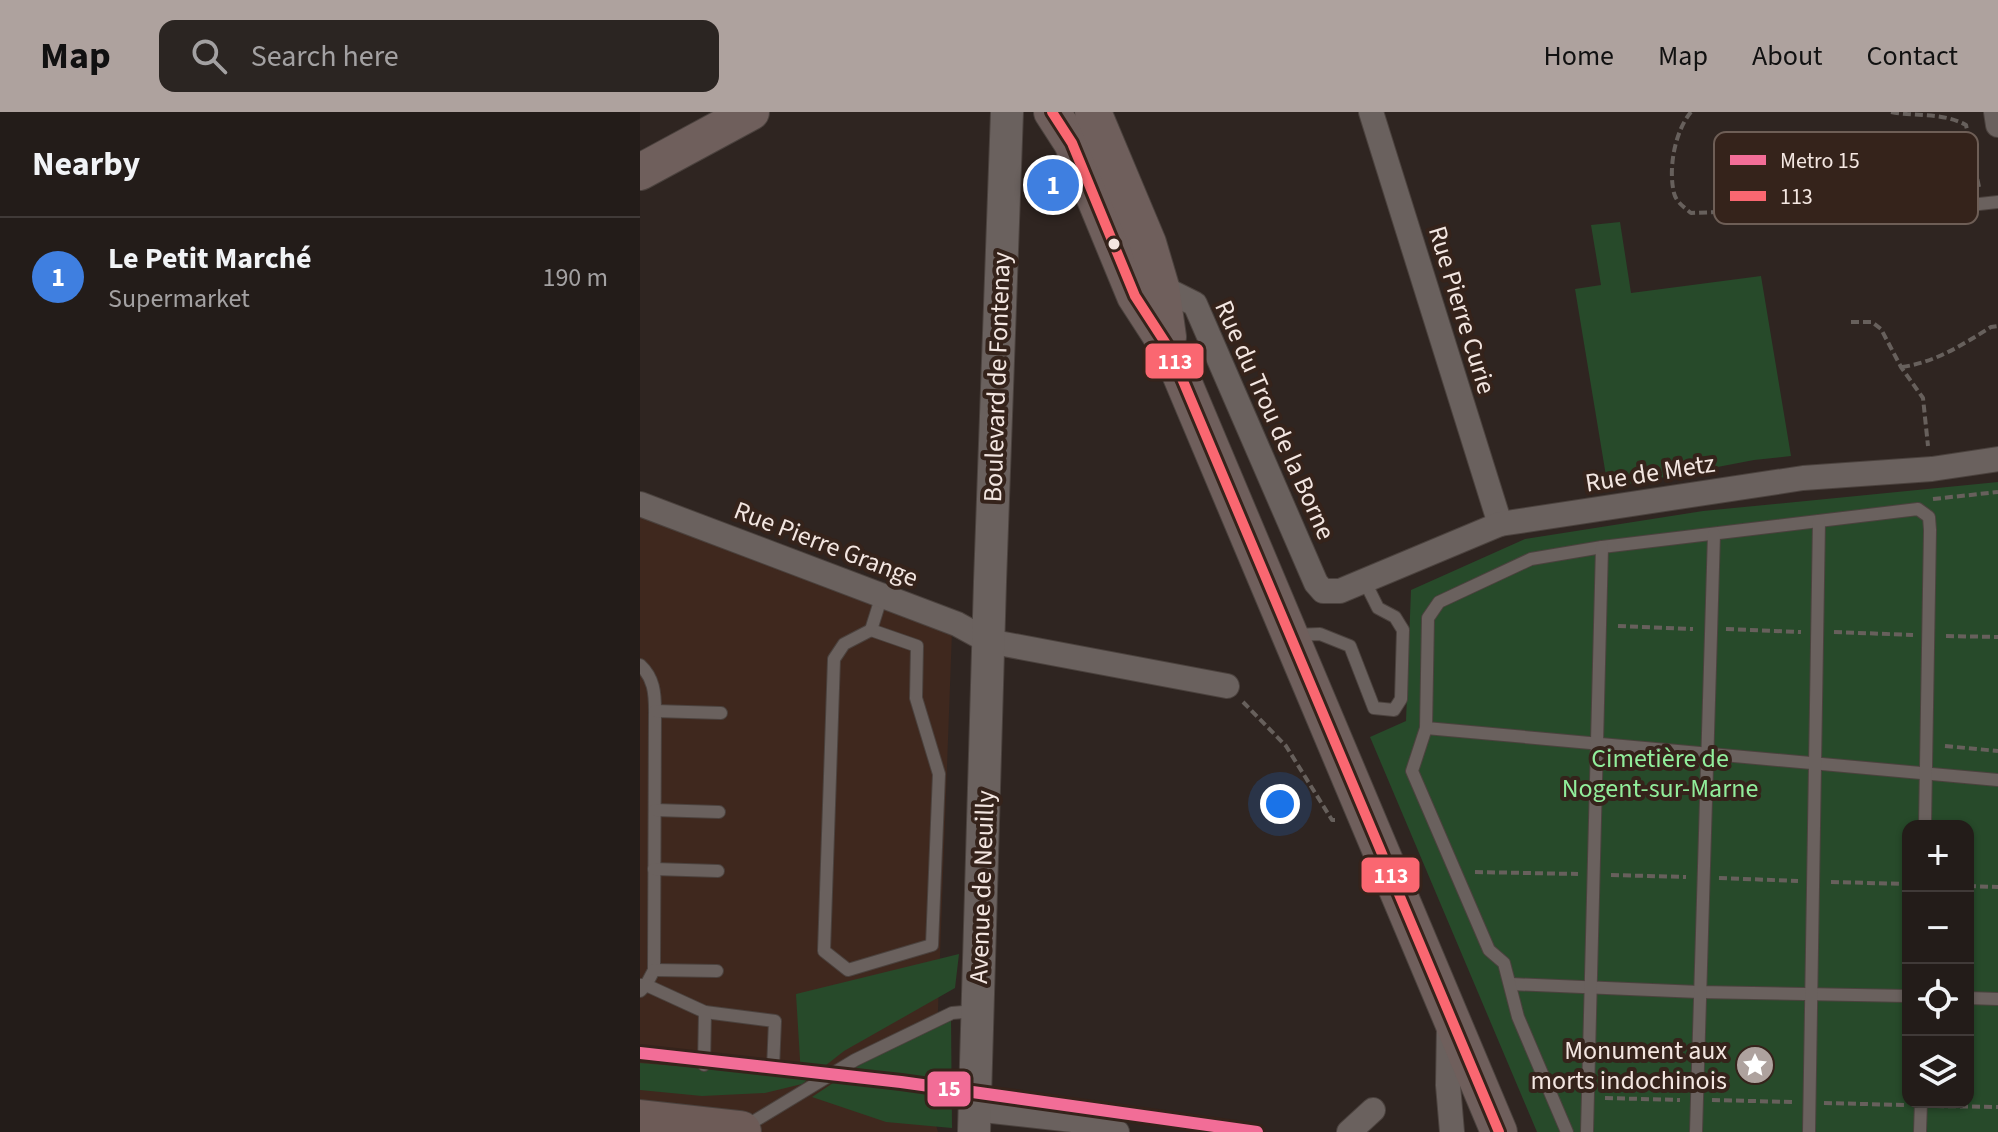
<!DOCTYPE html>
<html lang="en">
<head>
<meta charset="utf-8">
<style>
	:root { --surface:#231c19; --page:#2b2522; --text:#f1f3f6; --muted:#a3a1a2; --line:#403a38; --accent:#aea29e }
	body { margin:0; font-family:"Source Sans 3",sans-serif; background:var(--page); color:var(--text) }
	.controls { position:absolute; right:24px; bottom:24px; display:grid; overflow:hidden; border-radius:16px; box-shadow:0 2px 6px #0004 }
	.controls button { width:72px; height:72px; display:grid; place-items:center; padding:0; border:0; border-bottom:2px solid var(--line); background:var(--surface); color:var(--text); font:40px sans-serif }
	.you { position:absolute; left:640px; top:692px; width:28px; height:28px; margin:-20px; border:6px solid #fff; border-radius:50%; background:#1a73e8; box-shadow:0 0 0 12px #1a73e833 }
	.badge { display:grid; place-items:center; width:52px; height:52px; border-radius:50%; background:var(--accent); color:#fff; font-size:26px; font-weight:700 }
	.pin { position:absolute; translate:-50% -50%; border:4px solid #fff; box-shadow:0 2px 8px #0006 }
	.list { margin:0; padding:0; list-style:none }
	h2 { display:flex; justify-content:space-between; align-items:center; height:104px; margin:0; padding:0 32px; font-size:34px }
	h2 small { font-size:26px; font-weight:400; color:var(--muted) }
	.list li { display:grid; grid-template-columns:52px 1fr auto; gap:24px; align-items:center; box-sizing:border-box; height:120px; padding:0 32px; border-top:2px solid var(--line) }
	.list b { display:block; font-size:30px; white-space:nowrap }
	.list p { margin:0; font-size:26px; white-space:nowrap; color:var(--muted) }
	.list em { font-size:26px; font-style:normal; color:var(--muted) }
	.icon { flex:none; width:44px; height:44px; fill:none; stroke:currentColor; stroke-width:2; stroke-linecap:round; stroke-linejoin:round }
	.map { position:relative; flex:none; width:1358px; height:1020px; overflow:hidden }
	header { display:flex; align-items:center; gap:48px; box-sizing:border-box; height:112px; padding:0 40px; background:var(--accent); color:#111 }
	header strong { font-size:38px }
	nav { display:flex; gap:44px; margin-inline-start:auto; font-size:28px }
	.search { width:560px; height:72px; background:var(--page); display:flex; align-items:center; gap:20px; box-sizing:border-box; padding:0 28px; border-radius:16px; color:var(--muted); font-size:30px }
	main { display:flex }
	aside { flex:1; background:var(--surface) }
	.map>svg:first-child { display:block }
</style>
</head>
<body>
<header>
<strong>Map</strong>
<div class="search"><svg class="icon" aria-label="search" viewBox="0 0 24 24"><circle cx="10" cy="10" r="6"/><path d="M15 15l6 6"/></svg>Search here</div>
<nav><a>Home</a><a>Map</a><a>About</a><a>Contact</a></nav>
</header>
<main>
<aside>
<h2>Nearby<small></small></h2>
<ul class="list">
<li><span class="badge" style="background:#3f7fe0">1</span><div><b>Le Petit Marché</b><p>Supermarket</p></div><em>190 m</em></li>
</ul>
</aside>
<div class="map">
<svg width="1358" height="1020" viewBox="0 0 1358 1020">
	<rect width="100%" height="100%" fill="#2f2521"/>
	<path fill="#3f281e" d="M 0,401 L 312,520 L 294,1006 L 298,1020 L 0,1020 Z"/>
	<g fill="#274a2a" fill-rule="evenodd">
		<path d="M 980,110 L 991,181 L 1121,164 L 1151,344 L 1114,348 L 968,376 L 935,177 L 961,173 L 951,113 Z"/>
		<path d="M 1358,370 L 1358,1020 L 897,1020 L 730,625 L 766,609 L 771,478 L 885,427 L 1063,399 ZM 1268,714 L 1328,714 L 1328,990 L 1268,990 Z"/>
		<path d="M 319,842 L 315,876 L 204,939 L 162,972 L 125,981 L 62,984 L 0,978 L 0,951 L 161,964 L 156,882 Z"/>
		<path d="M 311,905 L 312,1016 L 246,1010 L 172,985 L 256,929 Z"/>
	</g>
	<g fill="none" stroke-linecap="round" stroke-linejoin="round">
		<g stroke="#4b423e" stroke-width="14">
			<g id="lane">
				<path d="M 1239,103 L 1358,90"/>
				<path d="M 231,518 L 277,534 L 276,586 L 299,662 L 292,833 L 208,858 L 184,839 L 194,547 L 204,532 Z"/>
				<path d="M 231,518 L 242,483"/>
				<path d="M 654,523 L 680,522 L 710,534 L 734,596 L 754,598 L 761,587 L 763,518 L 755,505 L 738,496 L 724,468"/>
				<path d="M 0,553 C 14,566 15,581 15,599 L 14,858 L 6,873 L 0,879"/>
				<path d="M 15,599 L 81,601"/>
				<path d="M 786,616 L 1358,668"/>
				<path d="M 15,698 L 79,700"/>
				<path d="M 14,757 L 78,759"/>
				<path d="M 14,858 L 77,859"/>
				<path d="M 871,872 L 1059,880 L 1268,884"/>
				<path d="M 0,873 L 6,873 L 65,900 L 135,909 L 133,956"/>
				<path d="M 1328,886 L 1358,887"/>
				<path d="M 64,953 L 65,900"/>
				<path d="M 103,1016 L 215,948 L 312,901 L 335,899"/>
				<path d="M 927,1020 L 878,905 L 864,851 L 849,838 L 772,659 L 786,616 L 788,506 L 799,490 L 891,447 L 962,435 L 1278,397 L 1289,405 L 1290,418 L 1285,714"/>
				<path d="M 947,1020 L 962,435"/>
				<path d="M 1056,1020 L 1074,422"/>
				<path d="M 1169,1020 L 1179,409"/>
				<path d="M 1280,1020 L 1281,990"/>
			</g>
		</g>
		<g stroke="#4b423e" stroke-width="26">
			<g id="street">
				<path d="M 731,0 L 860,412"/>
				<path d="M 1356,0 L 1358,13"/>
				<path d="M 521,175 L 555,192 L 676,471 L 683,479 L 700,479 L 860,412 L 1163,366 L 1292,357 L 1358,347"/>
				<path d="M 0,392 L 317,512 L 348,529 L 587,574"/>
				<path d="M 809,912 L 808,973 L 812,1020"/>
				<path d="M 334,997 L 433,1008 L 477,1020"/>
				<path d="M 709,1020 L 733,998"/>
			</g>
		</g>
		<g stroke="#4b423e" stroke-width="34">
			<path id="secondary" d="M 334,1020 L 350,470 L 367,0"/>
		</g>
		<g stroke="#4b423e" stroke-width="38">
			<g id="primary">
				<path d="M 412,0 L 432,31 L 495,184 L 530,238 L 859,1020"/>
				<path d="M 453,0 L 508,131 L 521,175 L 528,225"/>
				<path d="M 0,60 L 111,0"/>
			</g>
		</g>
		<g stroke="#4b423e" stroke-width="44">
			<path id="highway" d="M 0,1009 L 100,1020"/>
		</g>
		<g stroke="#67605c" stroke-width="4" stroke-dasharray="8 4" stroke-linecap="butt">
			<path d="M 1051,0 C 1035,19 1028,56 1034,81 C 1036,90 1044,95 1051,101 L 1158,97 L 1223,110"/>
			<path d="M 1251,0 C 1277,5 1302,0 1326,13 L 1339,75"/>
			<path d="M 1211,210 L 1232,210 L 1241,217 L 1261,255 L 1283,286 L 1288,334"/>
			<path d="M 1262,255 C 1296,250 1322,233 1351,215 L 1358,214"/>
			<path d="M 1293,387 L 1358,380"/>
			<path d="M 978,514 L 1053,517"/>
			<path d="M 1086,517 L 1161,520"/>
			<path d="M 1194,520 L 1273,523"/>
			<path d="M 1306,524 L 1358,525"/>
			<path d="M 603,590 L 646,634 L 692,708 L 695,708"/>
			<path d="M 1305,634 L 1358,639"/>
			<path d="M 835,760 L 938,762"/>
			<path d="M 971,763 L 1046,765"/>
			<path d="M 1079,766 L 1158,769"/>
			<path d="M 1191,770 L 1268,772"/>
			<path d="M 1328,774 L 1358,775"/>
			<path d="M 965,986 L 1040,988"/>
			<path d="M 1072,988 L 1152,990"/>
			<path d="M 1184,991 L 1264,993"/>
			<path d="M 1296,994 L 1358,995"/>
		</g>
		<use href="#lane" stroke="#6a615e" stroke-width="12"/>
		<use href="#street" stroke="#6a615e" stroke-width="24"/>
		<use href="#secondary" stroke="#6a615e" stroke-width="32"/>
		<use href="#primary" stroke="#6f5f5c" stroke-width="36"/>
		<use href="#highway" stroke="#6d5b57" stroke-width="42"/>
		<g stroke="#35231b" stroke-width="16">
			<path id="bus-1" d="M 412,0 L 432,31 L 495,184 L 530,238 L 859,1020"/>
		</g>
		<use href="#bus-1" stroke="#fa6771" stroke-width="10"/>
		<g stroke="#35231b" stroke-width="18">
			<path id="metro-1" d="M 0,941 L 261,970 L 617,1020"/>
		</g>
		<use href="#metro-1" stroke="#f26d97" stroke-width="12"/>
	</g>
	<defs>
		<g id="sight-disc" transform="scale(2)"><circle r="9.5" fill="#aea29e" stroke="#35231b"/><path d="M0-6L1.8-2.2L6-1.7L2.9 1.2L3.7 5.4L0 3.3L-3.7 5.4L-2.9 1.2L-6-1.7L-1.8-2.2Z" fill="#fff"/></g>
	</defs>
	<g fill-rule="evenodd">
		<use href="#sight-disc" x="1115" y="953"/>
	</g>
	<circle fill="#f3e6e1" stroke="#35231b" stroke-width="3" cx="474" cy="132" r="7"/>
	<g text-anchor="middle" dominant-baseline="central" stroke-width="8" stroke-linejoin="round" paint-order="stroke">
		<g font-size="26" fill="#f3e6e1" stroke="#35231b">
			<text transform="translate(822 198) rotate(73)">Rue Pierre Curie</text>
			<text transform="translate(357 265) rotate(-88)">Boulevard de Fontenay</text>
			<text transform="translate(635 308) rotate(66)">Rue du Trou de la Borne</text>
			<text transform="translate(1010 361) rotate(-9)">Rue de Metz</text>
			<text transform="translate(186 432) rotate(21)">Rue Pierre Grange</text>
			<text transform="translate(342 775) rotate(-88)">Avenue de Neuilly</text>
		</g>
		<g font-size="26" fill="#91ed9b" stroke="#35231b">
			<text x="1020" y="646">Cimetière de<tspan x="1020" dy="30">Nogent-sur-Marne</tspan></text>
		</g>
		<g font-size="26" fill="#f3e6e1" stroke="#35231b" text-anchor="end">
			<text x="1087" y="938">Monument aux<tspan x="1087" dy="30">morts indochinois</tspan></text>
		</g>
	</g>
	<rect x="1074" y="20" width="264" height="92" rx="12" fill="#35231b" stroke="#6e5e56" stroke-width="2"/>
	<rect x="1090" y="43" width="36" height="10" fill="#f26d97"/>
	<rect x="1090" y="79" width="36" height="10" fill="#fa6771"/>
	<g font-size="22" fill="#f3e6e1">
		<text x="1140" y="56">Metro 15</text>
		<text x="1140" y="92">113</text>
	</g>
	<g stroke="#35231b" stroke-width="3">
		<rect x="504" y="230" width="61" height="38" rx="8" fill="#fa6771"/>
		<rect x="720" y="744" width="61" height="38" rx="8" fill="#fa6771"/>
		<rect x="286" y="958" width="46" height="38" rx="8" fill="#f26d97"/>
	</g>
	<g font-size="22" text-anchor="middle" font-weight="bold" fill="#fff">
		<text x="535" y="257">113</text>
		<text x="751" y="771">113</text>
		<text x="309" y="984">15</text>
	</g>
</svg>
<div class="controls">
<button>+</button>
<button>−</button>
<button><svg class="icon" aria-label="locate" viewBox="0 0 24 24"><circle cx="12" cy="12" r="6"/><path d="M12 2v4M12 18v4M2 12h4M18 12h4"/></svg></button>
<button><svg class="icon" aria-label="layers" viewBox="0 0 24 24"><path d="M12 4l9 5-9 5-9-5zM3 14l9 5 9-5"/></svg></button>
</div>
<div class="you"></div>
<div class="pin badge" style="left:413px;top:73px;background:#3f7fe0">1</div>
</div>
</main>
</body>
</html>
